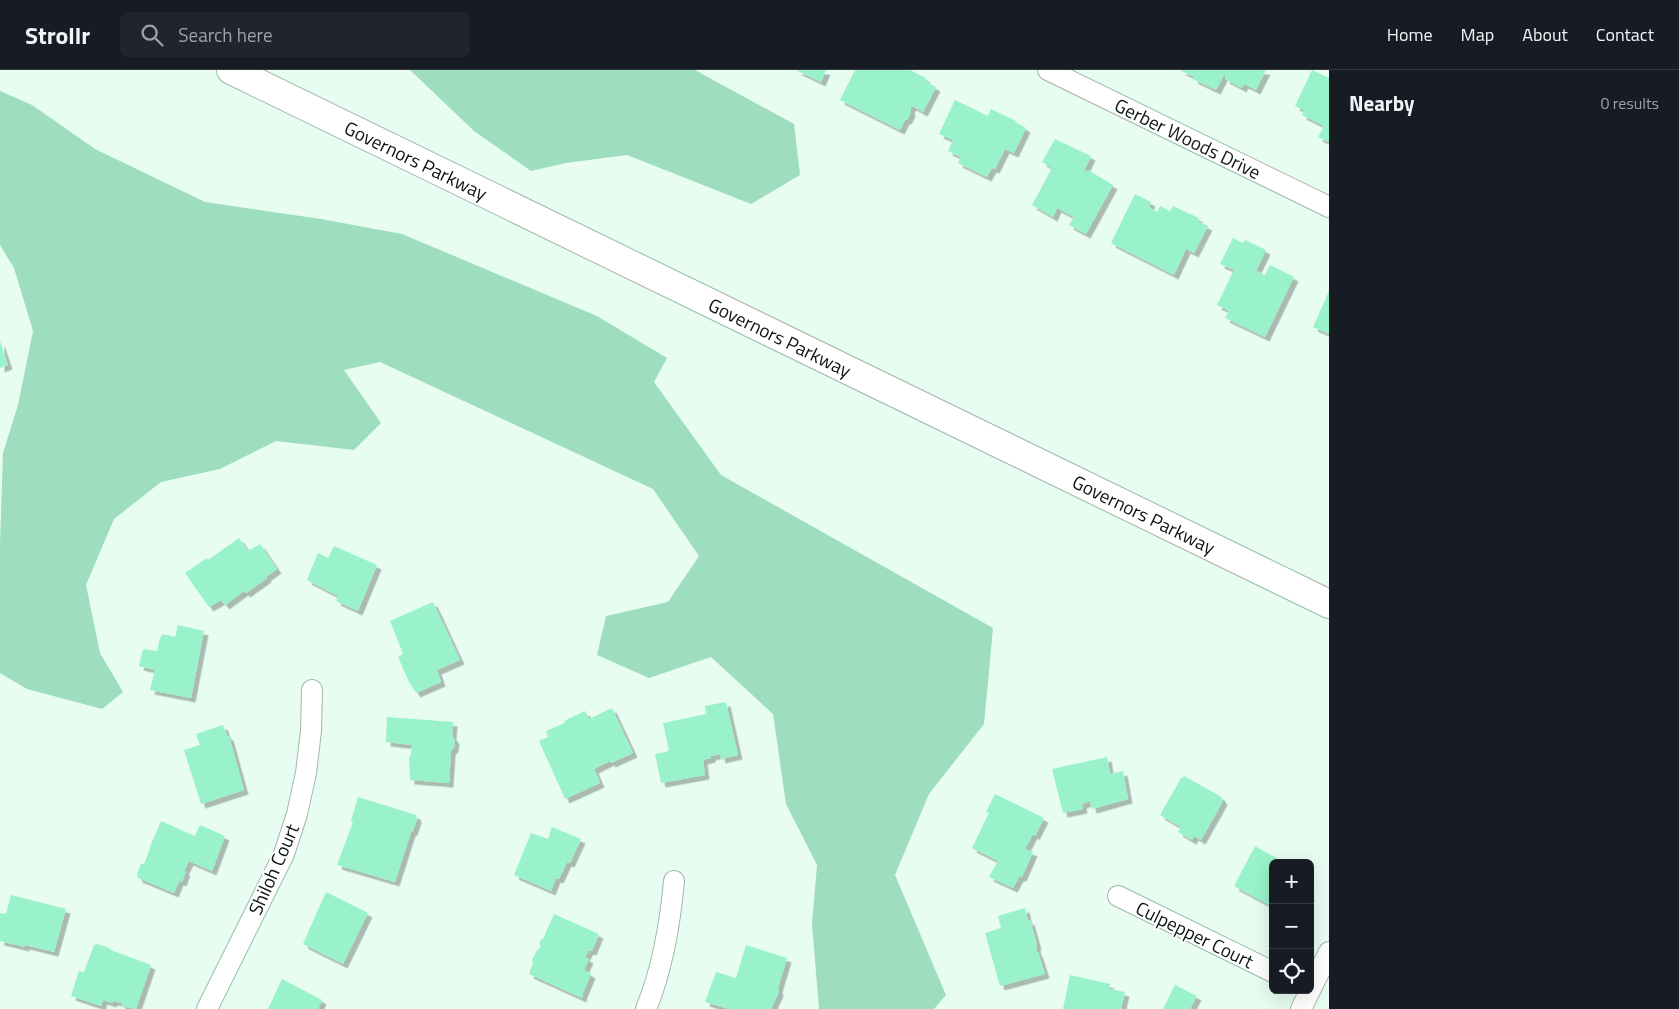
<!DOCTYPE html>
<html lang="en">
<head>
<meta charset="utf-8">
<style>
	:root { --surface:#171b24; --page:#20242c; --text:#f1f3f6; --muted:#9ea1a6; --line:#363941 }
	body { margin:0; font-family:"Titillium Web",sans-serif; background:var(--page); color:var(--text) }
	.controls { position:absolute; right:15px; bottom:15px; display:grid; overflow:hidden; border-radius:8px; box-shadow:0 5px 20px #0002 }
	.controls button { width:45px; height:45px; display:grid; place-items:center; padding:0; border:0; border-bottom:1px solid var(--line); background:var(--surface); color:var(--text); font:25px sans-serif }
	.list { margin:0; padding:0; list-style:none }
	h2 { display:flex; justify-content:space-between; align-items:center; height:65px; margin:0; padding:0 20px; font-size:21px }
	h2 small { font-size:16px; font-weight:400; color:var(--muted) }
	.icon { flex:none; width:28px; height:28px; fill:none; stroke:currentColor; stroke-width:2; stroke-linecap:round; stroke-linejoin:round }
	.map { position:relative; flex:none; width:1329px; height:939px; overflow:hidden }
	header { display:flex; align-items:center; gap:30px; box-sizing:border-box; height:70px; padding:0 25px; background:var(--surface); border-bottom:1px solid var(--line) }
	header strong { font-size:24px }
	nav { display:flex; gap:28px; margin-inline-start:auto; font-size:18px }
	.search { width:350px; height:45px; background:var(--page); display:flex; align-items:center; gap:12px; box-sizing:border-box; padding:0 18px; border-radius:8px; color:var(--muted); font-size:19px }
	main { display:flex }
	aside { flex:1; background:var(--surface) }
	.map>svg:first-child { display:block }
</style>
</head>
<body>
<header>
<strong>Strollr</strong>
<div class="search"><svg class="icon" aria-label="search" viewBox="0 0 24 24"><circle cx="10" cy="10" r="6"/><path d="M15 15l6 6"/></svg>Search here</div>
<nav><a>Home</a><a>Map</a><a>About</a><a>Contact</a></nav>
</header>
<main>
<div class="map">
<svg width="1329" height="939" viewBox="0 0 1329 939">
	<defs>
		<filter id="shadow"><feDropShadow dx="4.5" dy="4.5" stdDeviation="0" flood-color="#0004"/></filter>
	</defs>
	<rect width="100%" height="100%" fill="#e7fdf2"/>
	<g fill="#9fddbf">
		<path d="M 410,0 L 695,0 L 794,54 L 800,105 L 751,134 L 627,85 L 566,93 L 531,101 L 474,61 Z"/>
		<path d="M 0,21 L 32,35 L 95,79 L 205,132 L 321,149 L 402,164 L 597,246 L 667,288 L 654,312 L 721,405 L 993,558 L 984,654 L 929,724 L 895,805 L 946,925 L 934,939 L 819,939 L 812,854 L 817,795 L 786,734 L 773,644 L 711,587 L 649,608 L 597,585 L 606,546 L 668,532 L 699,486 L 653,419 L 380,292 L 344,300 L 381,353 L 354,380 L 276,371 L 220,399 L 161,412 L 114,449 L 86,515 L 100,583 L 123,622 L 102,639 L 27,619 L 0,603 L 0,474 L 3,383 L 18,335 L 33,261 L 14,198 L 0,175 Z"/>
	</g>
	<g fill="#99f2c9" filter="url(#shadow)">
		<path d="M 796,0 L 826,0 L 821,12 Z"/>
		<path d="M 855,0 L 910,0 L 926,8 L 925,11 L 936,17 L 923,42 L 912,36 L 910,39 L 911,42 L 907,50 L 905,50 L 900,60 L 840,30 Z"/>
		<path d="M 1180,0 L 1266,0 L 1256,20 L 1244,14 L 1242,18 L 1225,9 L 1226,6 L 1224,5 L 1216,20 L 1193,9 L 1194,7 Z"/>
		<path d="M 1312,0 L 1329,8 L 1329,72 L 1318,67 L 1324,56 L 1302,45 L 1304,40 L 1295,36 Z"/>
		<path d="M 955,30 L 988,46 L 991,39 L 1016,51 L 1015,52 L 1026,58 L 1014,83 L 1005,79 L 995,99 L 992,98 L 987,107 L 958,93 L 961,87 L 948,81 L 953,70 L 939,64 Z"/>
		<path d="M 1055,69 L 1091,86 L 1084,101 L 1087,102 L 1088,100 L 1113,115 L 1086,164 L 1069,155 L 1074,147 L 1057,138 L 1053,147 L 1032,135 L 1052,98 L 1042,92 Z"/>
		<path d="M 1135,124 L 1151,132 L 1149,137 L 1157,142 L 1160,136 L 1170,141 L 1173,136 L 1199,148 L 1197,151 L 1208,156 L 1194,183 L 1186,179 L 1174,205 L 1111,173 Z"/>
		<path d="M 1233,168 L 1243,173 L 1245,170 L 1266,180 L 1256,201 L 1265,205 L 1270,195 L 1294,207 L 1265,267 L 1225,248 L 1229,241 L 1217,235 L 1234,200 L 1220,194 Z"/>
		<path d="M 1329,221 L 1329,264 L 1313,257 Z"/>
		<path d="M 0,271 L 8,295 L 0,298 Z"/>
		<path d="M 239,468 L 248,481 L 260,474 L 277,499 L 266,507 L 267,508 L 246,523 L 244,521 L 225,535 L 221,530 L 209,537 L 185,503 L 207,488 L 208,490 Z"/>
		<path d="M 334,476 L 377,495 L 358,541 L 336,531 L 338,526 L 307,510 L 318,483 L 328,488 Z"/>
		<path d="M 433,532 L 460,590 L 437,600 L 441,612 L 416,623 L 409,612 L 398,587 L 403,584 L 390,551 Z"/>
		<path d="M 178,555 L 204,561 L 191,628 L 150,620 L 155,600 L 139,596 L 143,579 L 157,581 L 160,568 L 163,564 L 175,567 Z"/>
		<path d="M 726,632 L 738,685 L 721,689 L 720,684 L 711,686 L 711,688 L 703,690 L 705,705 L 661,713 L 655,684 L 669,681 L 663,653 L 706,644 L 705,636 Z"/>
		<path d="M 612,638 L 633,683 L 611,693 L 610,691 L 594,699 L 600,713 L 565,729 L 539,671 L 548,667 L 546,661 L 565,653 L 564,651 L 585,641 L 589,649 Z"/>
		<path d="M 387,647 L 453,652 L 452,666 L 455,670 L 454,677 L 451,681 L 449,713 L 410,710 L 409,686 L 411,685 L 412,675 L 386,672 Z"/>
		<path d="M 223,655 L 227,666 L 229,666 L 244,720 L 201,734 L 184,680 L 200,675 L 196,664 Z"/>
		<path d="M 1107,687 L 1110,704 L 1123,701 L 1128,729 L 1092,739 L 1090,731 L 1082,734 L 1083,739 L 1063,743 L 1052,699 Z"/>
		<path d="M 1184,706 L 1220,726 L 1223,731 L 1201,770 L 1194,766 L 1192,770 L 1178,762 L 1181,757 L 1160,745 L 1181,708 L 1183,708 Z"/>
		<path d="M 995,724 L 1044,748 L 1035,766 L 1033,764 L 1025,779 L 1033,782 L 1022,807 L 1019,807 L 1013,818 L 989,807 L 998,791 L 972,778 L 989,743 L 986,742 Z"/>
		<path d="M 358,727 L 416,745 L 417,749 L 413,761 L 411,762 L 395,812 L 337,795 L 353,752 L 351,751 Z"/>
		<path d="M 161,751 L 195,766 L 200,755 L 225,766 L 212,801 L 189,791 L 184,801 L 186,801 L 182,812 L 179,811 L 174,823 L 138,808 L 137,804 L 141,794 L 144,794 L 150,779 L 149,779 Z"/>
		<path d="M 552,757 L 581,769 L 570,793 L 567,792 L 559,809 L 556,808 L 551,821 L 514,805 L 531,763 L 548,769 Z"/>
		<path d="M 1255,776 L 1285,793 L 1273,793 L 1273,837 L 1234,816 Z"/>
		<path d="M 326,822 L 368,843 L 343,894 L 303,874 Z"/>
		<path d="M 11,825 L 66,839 L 54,882 L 25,875 L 25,877 L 0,871 L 0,843 L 6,844 Z"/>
		<path d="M 1025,838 L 1028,851 L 1030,850 L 1037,875 L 1036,876 L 1037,882 L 1038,882 L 1045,904 L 1000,916 L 985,863 L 1001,858 L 998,846 Z"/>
		<path d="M 554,844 L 599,864 L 592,881 L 589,880 L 585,887 L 589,889 L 584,900 L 591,904 L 583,923 L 582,928 L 529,904 L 533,893 L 532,890 L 537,880 L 539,879 L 541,875 L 539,874 L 542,868 L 543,869 Z"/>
		<path d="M 98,874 L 109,878 L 111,880 L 151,895 L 136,939 L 121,936 L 121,933 L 113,931 L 112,933 L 103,930 L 101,936 L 71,926 L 79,901 L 84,902 L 94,875 Z"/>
		<path d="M 746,875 L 787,888 L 778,918 L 779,922 L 771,939 L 729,939 L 705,932 L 716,902 L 736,908 Z"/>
		<path d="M 1070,905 L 1110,914 L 1109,919 L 1125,922 L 1121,939 L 1063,939 Z"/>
		<path d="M 282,909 L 322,930 L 318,939 L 268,939 Z"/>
		<path d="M 1175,915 L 1197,926 L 1190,939 L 1163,939 Z"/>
	</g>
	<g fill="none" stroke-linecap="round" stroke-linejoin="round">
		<g stroke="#a2b6ac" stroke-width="22">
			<g id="minor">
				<path d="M 1048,0 L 1329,137"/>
				<path d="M 1118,826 L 1273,902"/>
				<path d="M 207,939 L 284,784 L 297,744 L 306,703 L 311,661 L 312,620"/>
				<path d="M 646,939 C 663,898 670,855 674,811"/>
				<path d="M 1301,939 L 1329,882"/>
			</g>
		</g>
		<g stroke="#a2b6ac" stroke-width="30">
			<path id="primary" d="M 231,0 L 1329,534"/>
		</g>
		<use href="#minor" stroke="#fff" stroke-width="20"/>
		<use href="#primary" stroke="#fff" stroke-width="28"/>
	</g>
	<g text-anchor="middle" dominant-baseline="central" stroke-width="4" stroke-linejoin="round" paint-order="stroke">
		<g font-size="19" fill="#0e1512" stroke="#fff">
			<text transform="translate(1188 68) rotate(26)">Gerber Woods Drive</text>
			<text transform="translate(416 90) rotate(26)">Governors Parkway</text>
			<text transform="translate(780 267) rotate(26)">Governors Parkway</text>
			<text transform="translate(1144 444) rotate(26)">Governors Parkway</text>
			<text transform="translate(273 799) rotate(-66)">Shiloh Court</text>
			<text transform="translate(1195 864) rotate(26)">Culpepper Court</text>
		</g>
	</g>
</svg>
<div class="controls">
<button>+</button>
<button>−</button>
<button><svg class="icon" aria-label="locate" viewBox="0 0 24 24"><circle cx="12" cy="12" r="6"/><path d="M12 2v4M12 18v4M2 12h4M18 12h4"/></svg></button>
</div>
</div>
<aside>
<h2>Nearby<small>0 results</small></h2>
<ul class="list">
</ul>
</aside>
</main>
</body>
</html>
